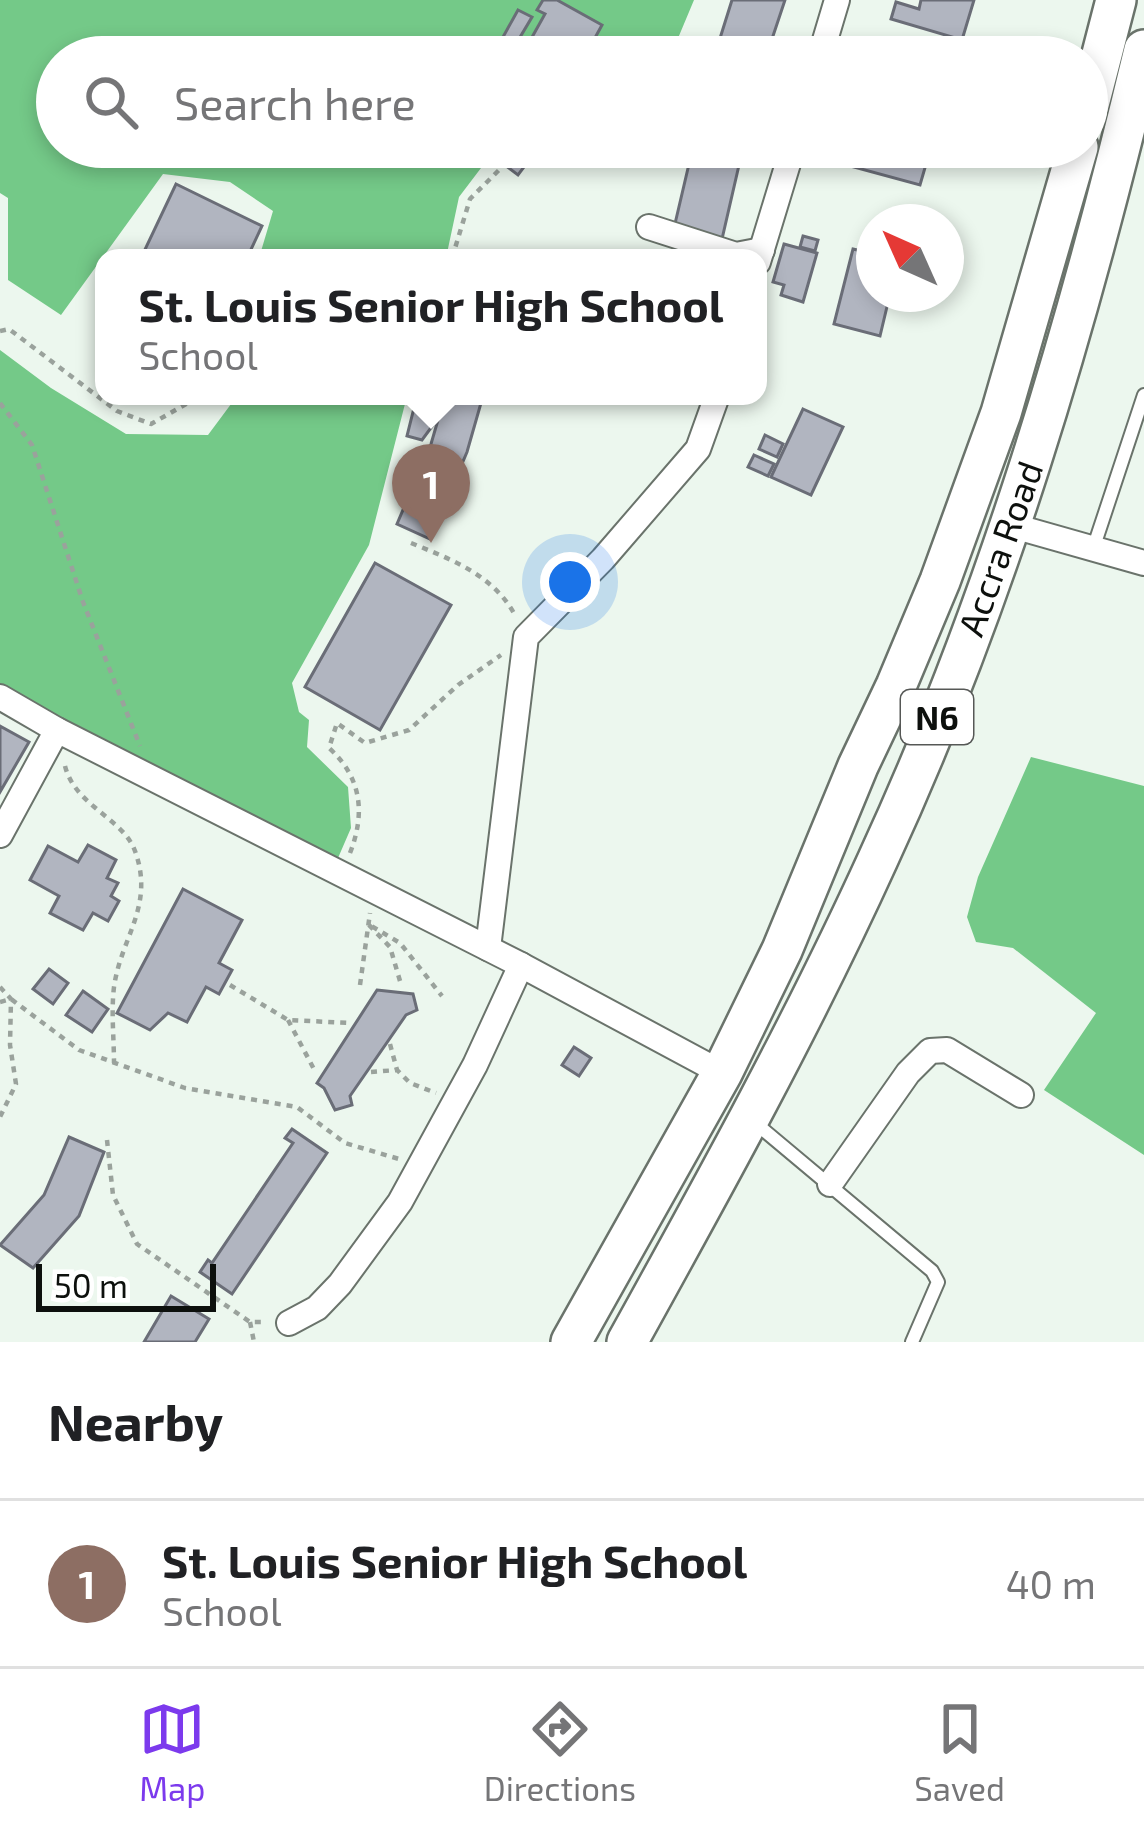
<!DOCTYPE html>
<html lang="en">
<head>
<meta charset="utf-8">
<style>
	:root { --surface:#fff; --page:#f2f2f2; --text:#202124; --muted:#757577; --line:#e0e0e0; --accent:#7c3aed }
	body { margin:0; font-family:"Exo 2",sans-serif; background:var(--page); color:var(--text) }
	.compass { position:absolute; left:856px; top:204px; width:108px; height:108px; border-radius:50%; background:var(--surface); box-shadow:0 6px 18px #0003; rotate:315deg }
	.scale { position:absolute; left:36px; bottom:30px; width:180px; box-sizing:border-box; padding-left:12px; border:6px solid #0d100d; border-top:0; font-size:33px; line-height:42px; white-space:nowrap; color:#0d100d; -webkit-text-stroke:9px #fff; paint-order:stroke }
	.you { position:absolute; left:570px; top:582px; width:42px; height:42px; margin:-30px; border:9px solid #fff; border-radius:50%; background:#1a73e8; box-shadow:0 0 0 18px #1a73e833 }
	.badge { display:grid; place-items:center; width:78px; height:78px; border-radius:50%; background:var(--accent); color:#fff; font-size:39px; font-weight:700 }
	.pin { position:absolute; translate:-50% -99px; filter:drop-shadow(0 3px 6px #0008) }
	.pin::after { content:''; position:absolute; top:63px; width:42px; height:36px; background:inherit; clip-path:polygon(0 0,100% 0,50% 100%) }
	.popup { position:absolute; left:95px; top:249px; width:672px; height:156px; box-sizing:border-box; display:grid; place-content:center; border-radius:24px; background:var(--surface); filter:drop-shadow(0 3px 9px #0005); font-size:39px; white-space:nowrap; color:var(--muted) }
	.popup b { font-size:45px; color:var(--text) }
	.popup::after { content:''; position:absolute; left:50%; top:100%; margin-left:-24px; border:24px solid transparent; border-top-color:var(--surface) }
	.list { margin:0; padding:0; list-style:none }
	h2 { display:flex; justify-content:space-between; align-items:center; height:156px; margin:0; padding:0 48px; font-size:51px }
	h2 small { font-size:39px; font-weight:400; color:var(--muted) }
	.list li { display:grid; grid-template-columns:78px 1fr auto; gap:36px; align-items:center; box-sizing:border-box; height:168px; padding:0 48px; border-top:3px solid var(--line) }
	.list b { display:block; font-size:45px; white-space:nowrap }
	.list p { margin:0; font-size:39px; white-space:nowrap; color:var(--muted) }
	.list em { font-size:39px; font-style:normal; color:var(--muted) }
	.icon { flex:none; width:66px; height:66px; fill:none; stroke:currentColor; stroke-width:2; stroke-linecap:round; stroke-linejoin:round }
	.map { position:relative; flex:none; width:1144px; height:1342px; overflow:hidden }
	.search { position:absolute; background:var(--surface); box-shadow:0 6px 18px #0003; left:36px; right:36px; top:36px; height:132px; display:flex; align-items:center; gap:30px; box-sizing:border-box; padding:0 42px; border-radius:66px; color:var(--muted); font-size:45px }
	.sheet { height:324px; background:var(--surface) }
	nav { display:flex; justify-content:space-around; align-items:center; box-sizing:border-box; height:168px; border-top:3px solid var(--line); background:var(--surface); font-size:33px; color:var(--muted) }
	nav a { display:grid; justify-items:center; gap:6px }
	nav .on { color:var(--accent) }
	.map>svg:first-child { display:block }
</style>
</head>
<body>
<div class="map">
<svg width="1144" height="1342" viewBox="0 0 1144 1342">
	<rect width="100%" height="100%" fill="#ecf7ee"/>
	<g fill="#74c988">
		<path d="M 0,0 L 694,0 L 676,43 L 696,57 L 57,57 L 57,147 L 470,147 L 481,168 L 459,197 L 446,258 L 259,258 L 273,211 L 230,182 L 163,174 L 61,315 L 8,280 L 8,198 L 0,193 Z"/>
		<path d="M 0,350 L 51,388 L 126,434 L 208,435 L 237,396 L 407,396 L 369,545 L 292,683 L 299,712 L 309,720 L 307,747 L 348,787 L 351,828 L 338,858 L 316,851 L 0,692 Z"/>
		<path d="M 1031,757 L 1144,786 L 1144,1155 L 1044,1090 L 1096,1013 L 1013,948 L 976,942 L 967,917 L 978,877 Z"/>
	</g>
	<g fill="#b1b5c0" stroke="#6a6d77" stroke-width="3">
		<path d="M 543,0 L 557,0 L 602,25 L 590,47 L 580,41 L 572,57 L 543,57 L 526,48 L 545,14 L 537,10 Z"/>
		<path d="M 732,0 L 785,0 L 766,57 L 735,57 L 716,51 Z"/>
		<path d="M 921,0 L 974,0 L 962,40 L 891,19 L 896,2 L 919,9 Z"/>
		<path d="M 518,10 L 532,17 L 516,44 L 525,49 L 520,57 L 498,46 Z"/>
		<path d="M 481,147 L 539,147 L 518,175 Z"/>
		<path d="M 693,147 L 742,152 L 722,239 L 674,228 Z"/>
		<path d="M 881,147 L 931,147 L 920,185 L 850,166 L 855,149 L 879,155 Z"/>
		<path d="M 176,184 L 262,226 L 247,258 L 141,258 Z"/>
		<path d="M 803,236 L 818,240 L 815,251 L 800,247 Z"/>
		<path d="M 784,244 L 817,253 L 803,302 L 781,295 L 784,285 L 773,282 Z"/>
		<path d="M 853,249 L 874,254 L 874,294 L 890,294 L 880,336 L 834,324 Z"/>
		<path d="M 417,396 L 437,396 L 436,421 L 422,440 L 407,436 Z"/>
		<path d="M 445,396 L 483,396 L 467,452 L 430,539 L 397,524 L 431,444 Z"/>
		<path d="M 803,409 L 843,427 L 811,495 L 771,477 Z"/>
		<path d="M 765,435 L 783,444 L 777,457 L 759,449 Z"/>
		<path d="M 754,455 L 774,464 L 768,476 L 748,467 Z"/>
		<path d="M 375,563 L 451,605 L 380,730 L 305,687 Z"/>
		<path d="M 0,726 L 29,742 L 0,792 Z"/>
		<path d="M 88,845 L 116,860 L 107,878 L 118,883 L 111,896 L 119,901 L 108,921 L 93,913 L 83,930 L 50,913 L 59,896 L 30,880 L 48,846 L 78,862 Z"/>
		<path d="M 183,889 L 242,920 L 219,963 L 232,970 L 219,994 L 206,987 L 187,1022 L 168,1013 L 150,1030 L 117,1013 Z"/>
		<path d="M 49,969 L 68,983 L 53,1004 L 33,989 Z"/>
		<path d="M 377,990 L 413,994 L 417,1010 L 406,1015 L 350,1096 L 352,1105 L 335,1110 L 324,1088 L 317,1083 Z"/>
		<path d="M 83,991 L 108,1009 L 92,1032 L 66,1015 Z"/>
		<path d="M 574,1047 L 591,1058 L 579,1076 L 562,1065 Z"/>
		<path d="M 292,1129 L 327,1153 L 232,1294 L 200,1272 L 208,1260 L 212,1263 L 293,1143 L 285,1138 Z"/>
		<path d="M 69,1137 L 104,1152 L 79,1216 L 33,1268 L 0,1245 L 44,1195 Z"/>
		<path d="M 171,1296 L 209,1319 L 195,1342 L 144,1342 Z"/>
	</g>
	<g fill="none" stroke-linecap="round" stroke-linejoin="round">
		<g stroke="#6a736b" stroke-width="16">
			<g id="service">
				<path d="M 1093,549 L 1144,395"/>
				<path d="M 754,1122 L 932,1271 L 938,1282 L 912,1342"/>
			</g>
		</g>
		<g stroke="#6a736b" stroke-width="28">
			<g id="minor">
				<path d="M 820,57 L 837,0"/>
				<path d="M 649,227 L 736,255 L 762,250"/>
				<path d="M 758,262 L 793,147"/>
				<path d="M 1010,525 L 1144,563"/>
				<path d="M 0,697 L 57,730 L 521,965 L 722,1073"/>
				<path d="M 0,835 L 57,730"/>
				<path d="M 488,948 L 526,637 L 603,559 L 698,449 L 717,396"/>
				<path d="M 830,1184 L 908,1073 L 930,1051 L 947,1050 L 1021,1095"/>
				<path d="M 289,1323 L 317,1308 L 340,1284 L 400,1202 L 475,1065 L 521,965"/>
			</g>
		</g>
		<g stroke="#6a736b" stroke-width="44">
			<g id="trunk">
				<path d="M 1087,112 L 1116,0"/>
				<path d="M 571,1342 L 722,1073 L 782,950 L 858,766 L 896,686 L 940,581 L 1001,413 L 1078,147"/>
				<path d="M 627,1342 C 715,1183 803,1024 878,859 C 997,602 1078,326 1144,50"/>
			</g>
		</g>
		<g stroke="#9aa29c" stroke-width="4.5" stroke-dasharray="6 6" stroke-linecap="butt">
			<path d="M 452,258 L 470,199 L 499,170"/>
			<path d="M 0,331 L 9,329 L 117,411 L 151,424 L 200,396"/>
			<path d="M 0,403 L 32,445 L 83,602 L 140,746"/>
			<path d="M 411,543 C 453,560 495,576 516,617"/>
			<path d="M 65,766 C 75,806 123,818 135,851 C 155,906 121,937 114,987 C 111,1012 114,1038 114,1063"/>
			<path d="M 350,853 C 366,812 361,777 329,748 L 337,723 L 365,743 L 409,730 L 458,685 L 501,655"/>
			<path d="M 400,981 L 390,947 L 368,924 L 400,943 L 442,996"/>
			<path d="M 230,985 L 288,1020 L 351,1023"/>
			<path d="M 360,985 L 370,913"/>
			<path d="M 0,987 L 11,999 L 10,1045 L 16,1084 L 0,1117"/>
			<path d="M 0,1002 L 11,999 L 79,1050 L 185,1088 L 297,1107 L 345,1143 L 399,1159"/>
			<path d="M 288,1020 L 316,1073"/>
			<path d="M 390,1044 L 397,1070"/>
			<path d="M 371,1072 L 397,1070 L 410,1083 L 436,1093"/>
			<path d="M 107,1140 L 113,1195 L 137,1244 L 250,1322 L 265,1322"/>
			<path d="M 250,1322 L 254,1342"/>
		</g>
		<use href="#service" stroke="#fff" stroke-width="12"/>
		<use href="#minor" stroke="#fff" stroke-width="24"/>
		<use href="#trunk" stroke="#fff" stroke-width="39"/>
	</g>
	<g text-anchor="middle" dominant-baseline="central" stroke-width="9" stroke-linejoin="round" paint-order="stroke">
		<rect fill="#fff" stroke="#565856" stroke-width="3" x="901" y="690" width="72" height="54" rx="9"/>
		<g font-size="33" font-weight="bold" fill="#0d100d">
			<text x="937" y="717">N6</text>
		</g>
		<g font-size="36" fill="#0d100d" stroke="#fff">
			<text transform="translate(999 548) rotate(-70)">Accra Road</text>
		</g>
	</g>
</svg>
<svg class="compass" viewBox="-18 -18 36 36"><path d="M0-13l5 13h-10z" fill="#e53935"/><path d="M0 13l5-13h-10z" fill="#757577"/></svg>
<div class="scale">50 m</div>
<div class="you"></div>
<div class="pin badge" style="left:431px;top:543px;background:#8d6e63">1</div>
<div class="popup"><b>St. Louis Senior High School</b>School</div>
<div class="search"><svg class="icon" aria-label="search" viewBox="0 0 24 24"><circle cx="10" cy="10" r="6"/><path d="M15 15l6 6"/></svg>Search here</div>
</div>
<section class="sheet">
<h2>Nearby<small></small></h2>
<ul class="list">
<li><span class="badge" style="background:#8d6e63">1</span><div><b>St. Louis Senior High School</b><p>School</p></div><em>40 m</em></li>
</ul>
</section>
<nav>
<a class="on"><svg class="icon" aria-label="map" viewBox="0 0 24 24"><path d="M3 6l6-2 6 2 6-2v14l-6 2-6-2-6 2zM9 4v14M15 6v14"/></svg>Map</a>
<a><svg class="icon" aria-label="directions" viewBox="0 0 24 24"><path d="M12 3l9 9-9 9-9-9zM9 14v-3h6M13 9l2 2-2 2"/></svg>Directions</a>
<a><svg class="icon" aria-label="saved" viewBox="0 0 24 24"><path d="M7 4h10v16l-5-4-5 4z"/></svg>Saved</a>
</nav>
</body>
</html>
